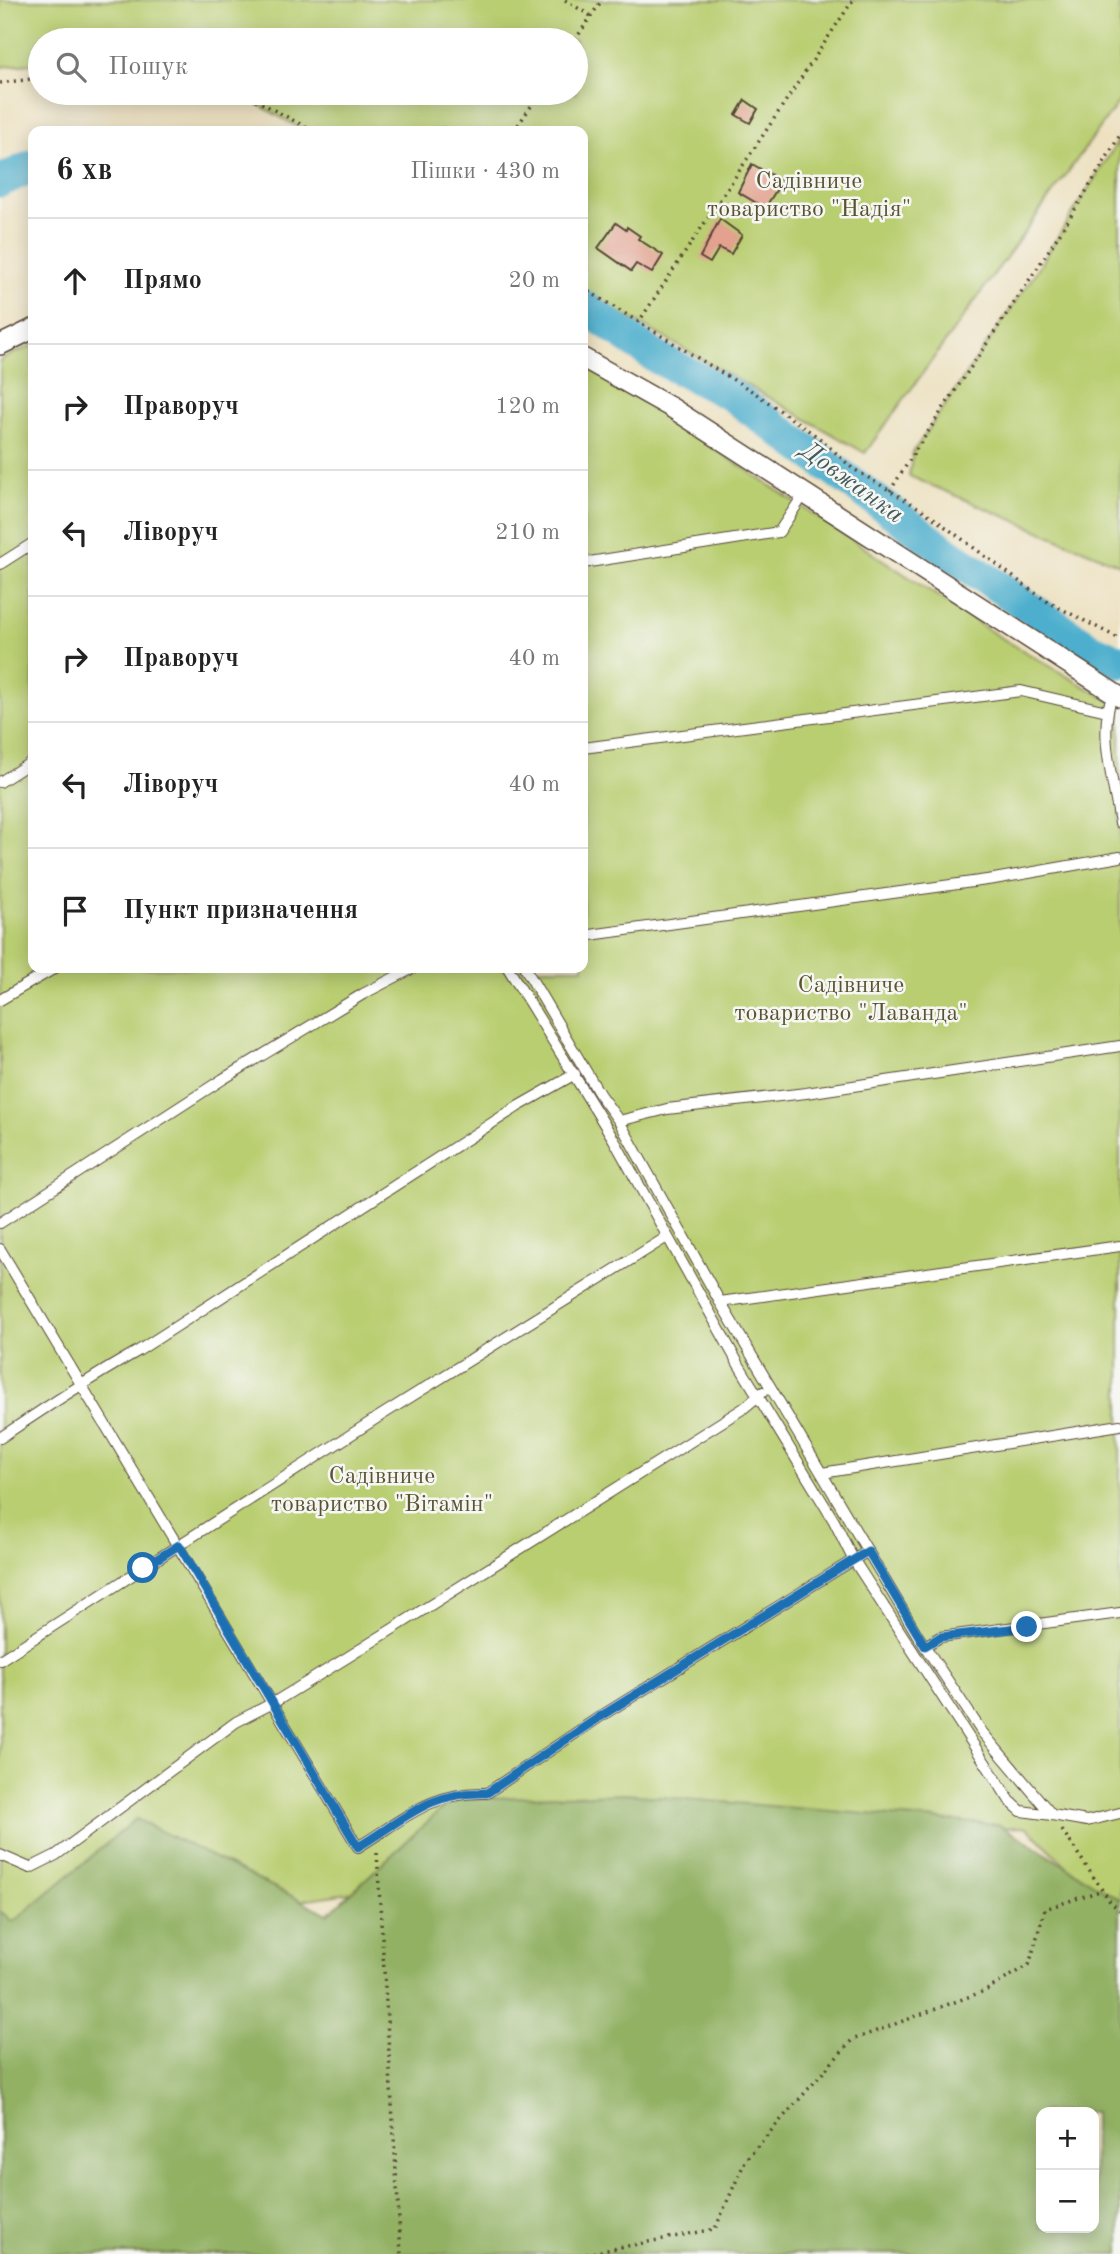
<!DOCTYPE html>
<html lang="uk">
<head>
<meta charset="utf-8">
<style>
	:root { --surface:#fff; --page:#f6f6f6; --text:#222; --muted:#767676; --line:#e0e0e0 }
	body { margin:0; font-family:"Old Standard TT",serif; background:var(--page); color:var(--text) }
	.controls { position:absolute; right:21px; bottom:21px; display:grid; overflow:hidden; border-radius:14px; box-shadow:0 4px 18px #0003 }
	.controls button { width:63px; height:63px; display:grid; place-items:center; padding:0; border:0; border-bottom:2px solid var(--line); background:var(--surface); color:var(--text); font:35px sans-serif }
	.stop { position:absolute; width:21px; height:21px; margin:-16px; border:5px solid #1f6fb2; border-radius:50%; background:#fff }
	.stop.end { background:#1f6fb2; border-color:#fff; box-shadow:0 2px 7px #0008 }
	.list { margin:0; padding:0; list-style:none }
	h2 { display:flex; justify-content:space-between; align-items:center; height:91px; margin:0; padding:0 28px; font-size:30px }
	h2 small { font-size:23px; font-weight:400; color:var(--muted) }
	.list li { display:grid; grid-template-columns:46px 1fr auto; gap:21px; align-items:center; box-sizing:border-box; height:126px; padding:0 28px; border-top:2px solid var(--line) }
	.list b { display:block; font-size:26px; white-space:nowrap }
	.list em { font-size:23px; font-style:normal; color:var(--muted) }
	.icon { flex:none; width:38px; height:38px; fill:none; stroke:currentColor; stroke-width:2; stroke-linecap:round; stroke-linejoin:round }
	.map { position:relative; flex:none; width:1120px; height:2254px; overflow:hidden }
	.search { position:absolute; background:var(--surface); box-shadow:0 4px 18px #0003; left:28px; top:28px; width:560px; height:77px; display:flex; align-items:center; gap:18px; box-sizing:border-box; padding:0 24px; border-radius:38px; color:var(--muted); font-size:26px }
	.panel { position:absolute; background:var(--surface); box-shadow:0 4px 18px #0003; left:28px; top:126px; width:560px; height:847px; border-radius:14px }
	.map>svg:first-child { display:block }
</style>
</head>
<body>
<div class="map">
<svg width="1120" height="2254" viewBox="0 0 1120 2254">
	<rect width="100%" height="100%" fill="#f6f6f2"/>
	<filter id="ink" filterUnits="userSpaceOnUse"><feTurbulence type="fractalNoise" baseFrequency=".0143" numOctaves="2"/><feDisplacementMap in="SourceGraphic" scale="14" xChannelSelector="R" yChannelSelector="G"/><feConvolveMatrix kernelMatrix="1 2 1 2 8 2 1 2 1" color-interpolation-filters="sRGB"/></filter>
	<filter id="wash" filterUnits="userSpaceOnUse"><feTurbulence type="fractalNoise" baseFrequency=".00686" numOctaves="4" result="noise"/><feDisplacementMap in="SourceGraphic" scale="28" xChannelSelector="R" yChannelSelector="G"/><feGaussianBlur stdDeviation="1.57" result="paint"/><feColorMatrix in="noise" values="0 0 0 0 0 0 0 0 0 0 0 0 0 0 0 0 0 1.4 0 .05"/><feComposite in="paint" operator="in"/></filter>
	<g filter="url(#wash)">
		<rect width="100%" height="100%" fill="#ede1c1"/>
		<g fill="#b9ce71" stroke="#7a7c48" stroke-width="2">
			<path d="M 0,0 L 1120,0 L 1120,100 L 865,453 L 583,291 L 583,131 L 305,131 L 257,104 L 229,93 L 576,93 L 576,40 L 40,40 L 40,63 L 0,67 Z"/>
			<path d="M 1120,138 L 1120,565 L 909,476 L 913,452 L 1030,281 Z"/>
			<path d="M 33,345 L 33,968 L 583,968 L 583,366 L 598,372 L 998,636 L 1120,707 L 1120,1918 L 1027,1827 L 582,1828 L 414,1883 L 33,1941 L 0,1928 L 0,360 Z"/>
		</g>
		<path fill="#92b163" stroke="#666e40" stroke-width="2" fill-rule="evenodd" d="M 625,1794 L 1000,1825 L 1120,1900 L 1120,2254 L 0,2254 L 0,1911 L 13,1922 L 136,1819 L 328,1914 L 452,1799 ZM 1041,2112 L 1094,2112 L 1094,2228 L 1041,2228 Z"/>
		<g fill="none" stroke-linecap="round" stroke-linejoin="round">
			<g stroke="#4eafcd" stroke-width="33">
				<path d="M 0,181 L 33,166"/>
				<path d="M 583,306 L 656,357 L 731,395 L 951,555 L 1091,649 L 1120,662"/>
			</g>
		</g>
		<g id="blocks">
			<g fill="#e2a28f">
				<path d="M 745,100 L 758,109 L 750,123 L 736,115 Z"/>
				<path d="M 752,164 L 782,181 L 765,208 L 738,192 Z"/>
				<path d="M 720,219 L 742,235 L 731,254 L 719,248 L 710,263 L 700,257 Z"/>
				<path d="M 616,223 L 626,230 L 627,227 L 640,236 L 638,239 L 663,255 L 652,273 L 636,264 L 631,271 L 598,248 Z"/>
			</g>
		</g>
	</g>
	<g filter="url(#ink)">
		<use href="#blocks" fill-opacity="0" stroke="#564536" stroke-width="2"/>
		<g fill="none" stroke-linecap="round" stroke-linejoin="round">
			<g stroke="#564536" stroke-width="12">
				<g id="lane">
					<path d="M 583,563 L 779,532 L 804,494"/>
					<path d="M 0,564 L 33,543"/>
					<path d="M 1113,693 C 1097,733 1114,783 1120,823"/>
					<path d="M 583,748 L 1021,691 L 1107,711"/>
					<path d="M 0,782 L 33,761"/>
					<path d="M 583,936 L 994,879 L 1120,857"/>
					<path d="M 508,968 L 614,1140 L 739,1365 L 834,1521 L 853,1559 L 1010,1801 L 1021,1811 L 1052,1815"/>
					<path d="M 525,968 L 600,1095 L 619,1121 L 720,1302 L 918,1636 L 982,1732 L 1052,1815 L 1087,1821 L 1120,1813"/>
					<path d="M 0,1000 L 55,968"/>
					<path d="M 619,1121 L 667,1109 L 806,1093 L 1120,1046"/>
					<path d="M 0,1223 L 223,1079 L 363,994 L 413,968"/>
					<path d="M 0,1249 L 358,1847 C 403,1820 431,1791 487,1793 L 601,1716 L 868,1551"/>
					<path d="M 720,1302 L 1120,1246"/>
					<path d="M 0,1438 C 46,1407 90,1378 138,1351 L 517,1107 L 575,1074"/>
					<path d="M 822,1473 L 1120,1425"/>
					<path d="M 925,1646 L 940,1637 L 1120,1613"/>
					<path d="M 0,1660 L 380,1416 L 667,1237"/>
					<path d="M 0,1855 L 30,1868 L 56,1855 L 236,1722 L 273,1703 L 348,1657 L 744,1408 L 763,1392"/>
				</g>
			</g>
			<g stroke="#564536" stroke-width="22">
				<g id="street">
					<path d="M 0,345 L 33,329"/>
					<path d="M 583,358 L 672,408 L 1120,697"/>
				</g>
			</g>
			<g stroke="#564536" stroke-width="3.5" stroke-dasharray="2 5" stroke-linecap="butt">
				<path d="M 565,0 L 591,16"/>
				<path d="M 575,40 L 602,0"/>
				<path d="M 0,83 L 40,78"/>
				<path d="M 243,93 L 313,131"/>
				<path d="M 514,131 L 540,93"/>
				<path d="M 583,288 L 755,393 L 822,440 L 852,468 L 924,511 L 1046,601 L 1120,639"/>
				<path d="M 638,323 L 853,0"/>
				<path d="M 890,491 C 965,371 1049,258 1120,135"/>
				<path d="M 1062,1830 L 1111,1903 L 1120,1910"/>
				<path d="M 377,1853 L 401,2254"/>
				<path d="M 586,2254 L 715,2229 L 746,2159 L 852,2040 L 987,1990 L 1029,1965 L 1045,1909 L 1103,1890"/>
			</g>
			<use href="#lane" stroke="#fff" stroke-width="10"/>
			<use href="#street" stroke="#fff" stroke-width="19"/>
		</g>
	</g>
	<g fill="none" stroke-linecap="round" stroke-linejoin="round" filter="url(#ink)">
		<path stroke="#1f6fb2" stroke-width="9" d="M 143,1568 L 179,1545 L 358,1847 C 405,1819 429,1791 487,1793 L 601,1716 L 868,1551 L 925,1646 L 940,1637 L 1027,1627"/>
	</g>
	<g text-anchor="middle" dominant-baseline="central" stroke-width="5" stroke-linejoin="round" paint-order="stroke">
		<g font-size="24" fill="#5a5333" stroke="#f6f6f2">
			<text x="809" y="182">Садівниче<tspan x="809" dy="28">товариство "Надія"</tspan></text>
			<text x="851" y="986">Садівниче<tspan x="851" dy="28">товариство "Лаванда"</tspan></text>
			<text x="382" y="1477">Садівниче<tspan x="382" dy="28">товариство "Вітамін"</tspan></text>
		</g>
		<g font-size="26" font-style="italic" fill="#42595b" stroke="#f6f6f2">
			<text transform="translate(852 483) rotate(36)">Довжанка</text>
		</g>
	</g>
</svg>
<div class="controls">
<button>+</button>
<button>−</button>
</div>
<div class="stop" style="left:143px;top:1568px"></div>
<div class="stop end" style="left:1027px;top:1627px"></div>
<div class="search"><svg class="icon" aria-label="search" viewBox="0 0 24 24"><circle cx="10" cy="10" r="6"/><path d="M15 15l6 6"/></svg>Пошук</div>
<section class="panel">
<h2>6 хв<small>Пішки · 430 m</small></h2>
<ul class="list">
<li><svg class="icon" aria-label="ahead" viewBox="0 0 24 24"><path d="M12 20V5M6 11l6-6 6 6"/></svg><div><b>Прямо</b></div><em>20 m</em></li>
<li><svg class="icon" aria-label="right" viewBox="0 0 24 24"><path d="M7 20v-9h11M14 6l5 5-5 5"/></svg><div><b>Праворуч</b></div><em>120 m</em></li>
<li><svg class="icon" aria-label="left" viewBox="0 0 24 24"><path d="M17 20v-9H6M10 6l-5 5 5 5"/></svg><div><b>Ліворуч</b></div><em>210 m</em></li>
<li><svg class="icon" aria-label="right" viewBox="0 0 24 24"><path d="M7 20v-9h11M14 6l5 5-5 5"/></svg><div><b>Праворуч</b></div><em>40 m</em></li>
<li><svg class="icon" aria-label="left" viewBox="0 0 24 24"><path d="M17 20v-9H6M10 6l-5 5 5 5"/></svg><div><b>Ліворуч</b></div><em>40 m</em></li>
<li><svg class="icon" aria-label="arrive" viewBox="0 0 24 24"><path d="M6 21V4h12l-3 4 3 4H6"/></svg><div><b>Пункт призначення</b></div></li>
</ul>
</section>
</div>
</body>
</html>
